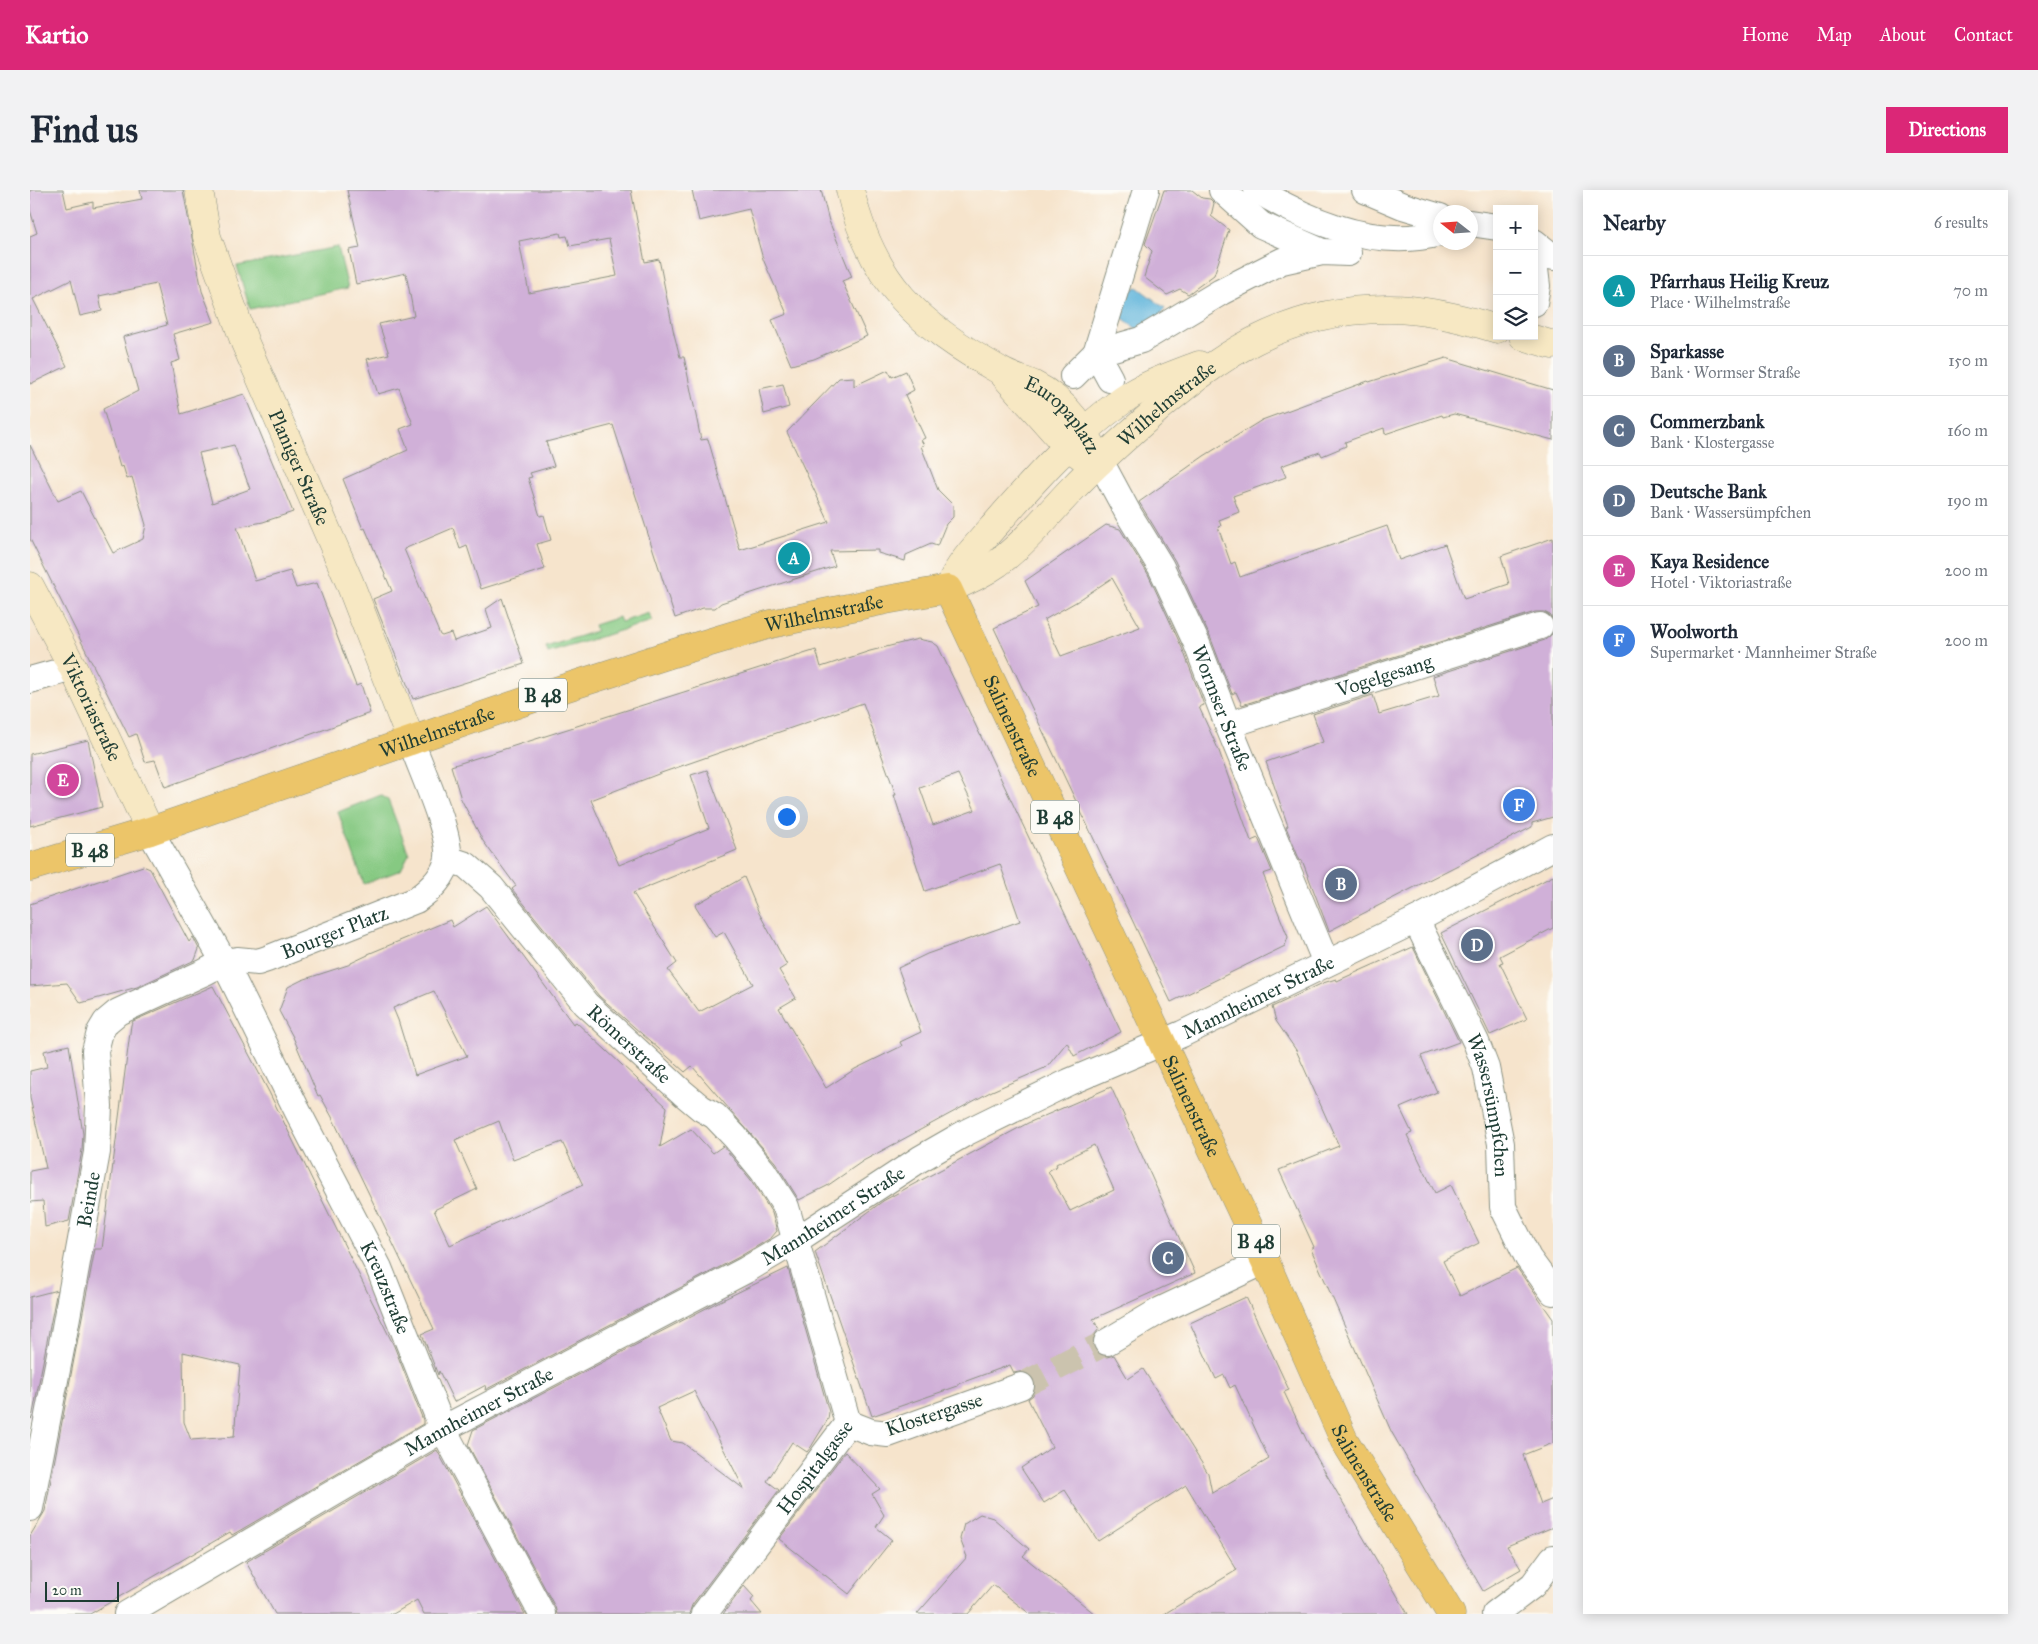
<!DOCTYPE html>
<html lang="en">
<head>
<meta charset="utf-8">
<style>
	:root { --surface:#fff; --page:#f2f2f3; --text:#1f2937; --muted:#747a83; --line:#e0e1e3; --accent:#db2777 }
	body { margin:0; font-family:"IM FELL Great Primer",serif; background:var(--page); color:var(--text) }
	.controls { position:absolute; right:15px; top:15px; display:grid; overflow:hidden; border-radius:0px; box-shadow:0 2px 12px #0003 }
	.controls button { width:45px; height:45px; display:grid; place-items:center; padding:0; border:0; border-bottom:1px solid var(--line); background:var(--surface); color:var(--text); font:25px sans-serif }
	.compass { position:absolute; left:1403px; top:15px; width:45px; height:45px; border-radius:50%; background:var(--surface); box-shadow:0 2px 12px #0003; rotate:287deg }
	.scale { position:absolute; left:15px; bottom:12px; width:74px; box-sizing:border-box; padding-left:5px; border:2px solid #1f3d34; border-top:0; font-size:14px; line-height:18px; white-space:nowrap; color:#1f3d34; -webkit-text-stroke:4px #fdfcf7; paint-order:stroke }
	.you { position:absolute; left:756px; top:626px; width:18px; height:18px; margin:-12px; border:4px solid #fff; border-radius:50%; background:#1a73e8; box-shadow:0 0 0 8px #1a73e833 }
	.badge { display:grid; place-items:center; width:32px; height:32px; border-radius:50%; background:var(--accent); color:#fff; font-size:16px; font-weight:700 }
	.pin { position:absolute; translate:-50% -50%; border:2px solid #fff; box-shadow:0 1px 5px #0006 }
	.list { margin:0; padding:0; list-style:none }
	h2 { display:flex; justify-content:space-between; align-items:center; height:65px; margin:0; padding:0 20px; font-size:21px }
	h2 small { font-size:16px; font-weight:400; color:var(--muted) }
	.list li { display:grid; grid-template-columns:32px 1fr auto; gap:15px; align-items:center; box-sizing:border-box; height:70px; padding:0 20px; border-top:1px solid var(--line) }
	.list b { display:block; font-size:19px; white-space:nowrap }
	.list p { margin:0; font-size:16px; white-space:nowrap; color:var(--muted) }
	.list em { font-size:16px; font-style:normal; color:var(--muted) }
	.icon { flex:none; width:28px; height:28px; fill:none; stroke:currentColor; stroke-width:2; stroke-linecap:round; stroke-linejoin:round }
	.map { position:relative; flex:none; width:1523px; height:1424px; overflow:hidden; border-radius:0px }
	header { display:flex; align-items:center; gap:30px; box-sizing:border-box; height:70px; padding:0 25px; background:var(--accent); color:#fff }
	header strong { font-size:24px }
	nav { display:flex; gap:28px; margin-inline-start:auto; font-size:18px }
	.intro { display:flex; align-items:center; justify-content:space-between; box-sizing:border-box; height:120px; padding:0 30px }
	h1 { margin:0; font-size:35px }
	.button { padding:12px 22px; border-radius:0px; background:var(--accent); color:#fff; font-size:18px; font-weight:700 }
	main { display:flex; gap:30px; padding:0 30px }
	aside { flex:1; background:var(--surface); border-radius:0px; box-shadow:0 2px 12px #0003 }
	.map>svg:first-child { display:block }
</style>
</head>
<body>
<header>
<strong>Kartio</strong>
<nav><a>Home</a><a>Map</a><a>About</a><a>Contact</a></nav>
</header>
<div class="intro"><h1>Find us</h1><a class="button">Directions</a></div>
<main>
<div class="map">
<svg width="1523" height="1424" viewBox="0 0 1523 1424">
	<rect width="100%" height="100%" fill="#fdfcf7"/>
	<filter id="ink" filterUnits="userSpaceOnUse"><feTurbulence type="fractalNoise" baseFrequency=".02" numOctaves="2"/><feDisplacementMap in="SourceGraphic" scale="10" xChannelSelector="R" yChannelSelector="G"/><feConvolveMatrix kernelMatrix="1 2 1 2 8 2 1 2 1" color-interpolation-filters="sRGB"/></filter>
	<filter id="wash" filterUnits="userSpaceOnUse"><feTurbulence type="fractalNoise" baseFrequency=".0096" numOctaves="4" result="noise"/><feDisplacementMap in="SourceGraphic" scale="20" xChannelSelector="R" yChannelSelector="G"/><feGaussianBlur stdDeviation="1.12" result="paint"/><feColorMatrix in="noise" values="0 0 0 0 0 0 0 0 0 0 0 0 0 0 0 0 0 1.4 0 .05"/><feComposite in="paint" operator="in"/></filter>
	<g filter="url(#wash)">
		<rect width="100%" height="100%" fill="#f6e4cc"/>
		<g fill="#86c982" stroke="#52835b">
			<path d="M 308,57 L 318,98 L 220,119 L 207,76 Z"/>
			<path d="M 619,423 L 622,431 L 518,463 L 516,457 L 566,441 L 564,435 L 589,427 L 591,432 Z"/>
			<path d="M 351,605 L 358,610 L 379,664 L 371,680 L 334,694 L 308,622 Z"/>
		</g>
		<path fill="#5db3da" stroke="#3e7887" d="M 1107,97 L 1135,118 L 1128,129 L 1108,140 L 1090,126 L 1098,101 Z"/>
		<g id="blocks">
			<g fill="#d0b0d8" fill-rule="evenodd">
				<path d="M 0,0 L 33,0 L 37,18 L 63,12 L 63,18 L 112,9 L 110,0 L 153,0 L 172,101 L 184,132 L 143,144 L 150,170 L 141,173 L 151,224 L 214,204 L 263,322 L 233,332 L 207,337 L 225,391 L 260,381 L 266,398 L 287,393 L 326,496 L 331,494 L 340,523 L 135,597 L 125,570 L 115,572 L 106,544 L 99,547 L 0,349 L 0,255 L 28,311 L 51,301 L 83,363 L 113,349 L 116,335 L 102,287 L 97,289 L 93,276 L 90,277 L 73,219 L 108,201 L 93,147 L 137,135 L 126,94 L 69,106 L 72,121 L 50,126 L 41,90 L 3,109 L 37,176 L 0,194 L 0,46 L 7,43 L 0,20 ZM 204,255 L 220,299 L 182,313 L 169,263 Z"/>
				<path d="M 317,0 L 601,0 L 615,72 L 629,69 L 644,144 L 650,167 L 654,167 L 671,250 L 678,249 L 710,360 L 799,332 L 757,242 L 809,188 L 824,187 L 824,196 L 858,180 L 862,187 L 876,181 L 884,200 L 875,205 L 895,248 L 891,250 L 894,255 L 891,256 L 908,300 L 923,315 L 923,327 L 916,334 L 907,356 L 901,354 L 876,365 L 875,371 L 848,363 L 848,360 L 800,361 L 805,376 L 691,413 L 685,418 L 673,418 L 645,428 L 583,235 L 516,252 L 524,276 L 500,283 L 502,287 L 498,288 L 510,326 L 514,325 L 521,350 L 507,354 L 515,379 L 451,399 L 437,356 L 430,359 L 423,338 L 374,359 L 410,445 L 412,446 L 421,443 L 424,451 L 462,438 L 456,419 L 472,408 L 494,474 L 383,509 L 343,409 L 362,401 L 335,338 L 333,339 L 313,289 L 378,260 L 370,239 L 383,234 L 369,198 L 348,204 L 337,169 L 359,164 L 349,134 L 384,126 L 376,83 L 326,94 L 319,60 L 330,58 ZM 530,43 L 531,47 L 537,46 L 540,56 L 579,49 L 587,86 L 499,103 L 489,51 Z"/>
				<path d="M 662,0 L 791,0 L 799,31 L 822,87 L 812,91 L 837,146 L 784,169 L 761,175 L 742,130 L 757,124 L 733,69 L 719,19 L 669,31 Z"/>
				<path d="M 1134,0 L 1162,0 L 1172,8 L 1180,9 L 1184,13 L 1181,26 L 1199,40 L 1184,85 L 1158,104 L 1150,99 L 1137,105 L 1114,87 L 1122,61 L 1115,54 Z"/>
				<path d="M 1416,168 L 1523,200 L 1523,250 L 1424,224 L 1413,227 L 1412,225 L 1355,244 L 1354,238 L 1315,252 L 1316,256 L 1292,266 L 1290,262 L 1251,276 L 1256,287 L 1203,306 L 1209,322 L 1189,330 L 1191,336 L 1188,337 L 1201,374 L 1205,372 L 1210,387 L 1357,336 L 1369,370 L 1415,354 L 1434,409 L 1479,394 L 1471,366 L 1523,348 L 1523,429 L 1520,425 L 1514,422 L 1505,422 L 1212,515 L 1206,502 L 1202,504 L 1181,449 L 1145,371 L 1109,312 L 1174,266 L 1232,230 L 1338,191 L 1339,192 Z"/>
				<path d="M 753,194 L 759,217 L 734,224 L 729,199 Z"/>
				<path d="M 1076,335 L 1090,339 L 1118,384 L 1153,460 L 1174,515 L 1169,517 L 1189,561 L 1221,651 L 1228,648 L 1242,681 L 1233,684 L 1258,747 L 1255,756 L 1141,812 L 964,438 L 1008,417 L 995,391 ZM 1082,388 L 1110,437 L 1031,466 L 1014,430 L 1046,412 Z"/>
				<path d="M 1523,443 L 1523,627 L 1502,633 L 1502,637 L 1299,741 L 1272,670 L 1270,671 L 1256,637 L 1258,636 L 1236,572 L 1293,552 L 1283,524 L 1343,505 L 1349,524 L 1409,506 L 1403,486 L 1515,450 Z"/>
				<path d="M 888,449 L 902,452 L 908,456 L 1091,842 L 1044,866 L 1037,852 L 1017,877 L 962,901 L 833,971 L 797,996 L 769,1010 L 745,972 L 662,876 L 655,882 L 569,806 L 482,699 L 486,696 L 453,651 L 431,609 L 421,576 L 786,460 L 791,477 L 840,461 ZM 833,513 L 866,605 L 864,605 L 895,701 L 970,674 L 990,731 L 897,764 L 868,778 L 891,842 L 870,852 L 872,856 L 825,879 L 796,898 L 749,818 L 766,808 L 749,780 L 757,775 L 729,723 L 714,687 L 665,715 L 685,747 L 694,742 L 723,794 L 669,822 L 638,780 L 647,773 L 603,703 L 707,660 L 677,580 L 661,585 L 679,638 L 589,675 L 561,610 L 631,583 ZM 928,584 L 945,620 L 903,635 L 890,598 Z"/>
				<path d="M 58,550 L 72,617 L 0,636 L 0,564 Z"/>
				<path d="M 113,676 L 120,679 L 159,752 L 163,747 L 169,759 L 165,770 L 107,797 L 51,813 L 37,793 L 0,796 L 0,714 Z"/>
				<path d="M 1523,686 L 1523,738 L 1470,766 L 1473,772 L 1470,773 L 1497,829 L 1460,845 L 1411,743 Z"/>
				<path d="M 456,716 L 543,834 L 546,832 L 637,917 L 630,957 L 661,939 L 683,963 L 693,956 L 721,990 L 742,1023 L 747,1041 L 741,1048 L 709,1067 L 455,1200 L 456,1195 L 424,1212 L 409,1181 L 408,1185 L 392,1144 L 404,1139 L 302,927 L 290,905 L 288,906 L 263,847 L 249,821 L 258,797 L 272,790 L 321,774 L 321,773 L 338,765 L 338,764 L 420,730 L 423,737 ZM 404,801 L 437,866 L 385,885 L 368,830 L 363,818 ZM 469,931 L 483,970 L 532,952 L 553,995 L 420,1055 L 404,1020 L 447,999 L 425,950 Z"/>
				<path d="M 1383,757 L 1429,852 L 1391,866 L 1407,902 L 1370,918 L 1382,943 L 1377,945 L 1405,1003 L 1421,995 L 1449,1053 L 1413,1071 L 1430,1106 L 1487,1078 L 1523,1129 L 1523,1253 L 1493,1265 L 1511,1314 L 1523,1309 L 1523,1337 L 1477,1356 L 1491,1379 L 1453,1401 L 1361,1241 L 1281,1059 L 1284,1057 L 1249,980 L 1309,956 L 1266,860 L 1246,831 L 1242,817 L 1293,793 L 1306,789 L 1307,791 Z"/>
				<path d="M 183,796 L 239,902 L 364,1156 L 393,1230 L 393,1234 L 202,1345 L 200,1342 L 60,1424 L 0,1424 L 0,1346 L 15,1321 L 65,1059 L 72,1059 L 101,835 L 103,831 ZM 153,1162 L 210,1175 L 204,1247 L 161,1250 L 154,1232 Z"/>
				<path d="M 39,855 L 53,944 L 52,960 L 39,1031 L 15,1037 L 13,1011 L 0,1012 L 0,981 L 16,978 L 0,908 L 0,881 L 17,877 L 14,861 Z"/>
				<path d="M 1081,897 L 1165,1083 L 1063,1129 L 1069,1139 L 1064,1145 L 1062,1152 L 1064,1159 L 1070,1165 L 1077,1167 L 1084,1165 L 1098,1189 L 1113,1179 L 1178,1283 L 1182,1303 L 1239,1269 L 1205,1195 L 1200,1198 L 1194,1185 L 1186,1189 L 1160,1133 L 1216,1107 L 1259,1200 L 1254,1202 L 1277,1251 L 1378,1424 L 1134,1424 L 1207,1380 L 1156,1295 L 1068,1351 L 1035,1300 L 1014,1313 L 991,1278 L 1022,1257 L 998,1209 L 1003,1205 L 1006,1199 L 1005,1190 L 1000,1184 L 994,1181 L 984,1183 L 980,1175 L 928,1194 L 928,1196 L 842,1226 L 785,1062 L 853,1011 L 884,994 L 998,933 ZM 1064,955 L 1084,1000 L 1040,1021 L 1018,981 L 1027,976 L 1026,974 Z"/>
				<path d="M 758,1078 L 799,1222 L 798,1229 L 781,1257 L 777,1262 L 762,1252 L 737,1291 L 749,1300 L 662,1415 L 659,1424 L 527,1424 L 525,1417 L 438,1255 L 443,1240 L 686,1113 ZM 664,1201 L 714,1299 L 653,1253 L 641,1251 L 627,1218 Z"/>
				<path d="M 27,1100 L 2,1228 L 0,1230 L 0,1107 Z"/>
				<path d="M 407,1260 L 495,1424 L 394,1424 L 387,1410 L 363,1424 L 245,1424 L 216,1372 Z"/>
				<path d="M 815,1262 L 850,1299 L 842,1304 L 854,1325 L 846,1337 L 862,1350 L 819,1404 L 749,1349 Z"/>
				<path d="M 950,1324 L 963,1328 L 999,1359 L 993,1366 L 1065,1424 L 1000,1424 L 963,1395 L 938,1424 L 887,1424 L 937,1367 L 930,1349 L 934,1334 Z"/>
				<path d="M 714,1396 L 724,1407 L 721,1411 L 732,1424 L 693,1424 Z"/>
			</g>
		</g>
	</g>
	<g filter="url(#ink)">
		<use href="#blocks" fill-opacity="0" stroke="#8a9080" stroke-width="1"/>
		<g fill="none" stroke-linecap="round" stroke-linejoin="round">
			<path stroke="#cbc3ae" stroke-width="26" stroke-dasharray="26 13" stroke-linecap="butt" d="M 991,1196 L 1077,1152"/>
			<g stroke="#8a9080" stroke-width="28">
				<g id="street">
					<path d="M 1192,0 L 1231,35 L 1292,62"/>
					<path d="M 1227,0 C 1281,33 1347,60 1410,43"/>
					<path d="M 1335,0 L 1373,16 L 1410,27"/>
					<path d="M 1440,33 L 1467,37"/>
					<path d="M 1504,52 L 1523,67"/>
					<path d="M 1504,71 L 1507,96 L 1504,113"/>
					<path d="M 1043,186 L 1066,163 L 1111,150 L 1191,102 L 1252,71 L 1292,62 L 1318,63"/>
					<path d="M 1080,189 L 1066,163 L 1116,0"/>
					<path id="s1" d="M 1070,271 L 1098,323 L 1131,377 L 1167,454 L 1198,535 L 1296,773"/>
					<path d="M 0,490 L 43,478"/>
					<path id="s2" d="M 1198,535 L 1510,436"/>
					<path id="s3" d="M 120,641 L 194,772 L 268,922 L 349,1078 L 413,1239 L 512,1424"/>
					<path id="s4" d="M 418,669 L 436,675 L 461,697 L 556,814 L 653,903 L 671,918 L 685,926 L 705,947 L 733,981 L 756,1017 L 818,1233"/>
					<path id="s5" d="M 1386,730 L 1446,852 L 1456,878 L 1471,954 L 1473,1017 L 1498,1068 L 1523,1102"/>
					<path d="M 1077,1152 L 1131,1120 L 1235,1071"/>
					<path d="M 818,1233 L 841,1242 L 858,1244 L 991,1196"/>
					<path id="s6" d="M 0,1318 L 32,1154 L 67,962 L 69,916 L 65,861 L 70,842 L 76,832 L 88,822 L 175,782 L 194,772 L 207,770 L 228,772 L 237,769 L 386,710 C 400,700 415,687 418,668 C 421,644 390,577 381,551"/>
					<path id="s7" d="M 97,1424 L 413,1239 L 716,1080 L 765,1051 L 890,969 L 937,942 L 1039,892 L 1152,844 L 1386,730 L 1523,657"/>
					<path id="s8" d="M 674,1424 L 818,1233"/>
					<path d="M 1465,1424 L 1503,1395 L 1523,1368"/>
				</g>
			</g>
			<g stroke="#8a9080" stroke-width="29">
				<g id="secondary">
					<path id="s9" d="M 169,0 L 177,47 L 215,153 L 319,391 L 381,551"/>
					<path id="s10" d="M 820,0 C 842,94 888,134 969,180 C 980,187 993,190 1004,195 C 1037,211 1054,240 1070,271"/>
					<path d="M 1493,146 L 1523,155"/>
					<path d="M 974,185 L 1037,256 L 1053,267"/>
					<path id="s11" d="M 0,396 L 43,478 L 120,641"/>
					<path id="s12" d="M 918,399 C 936,392 952,384 968,373 C 996,352 1019,323 1043,298 C 1065,275 1088,254 1112,233 C 1185,167 1256,118 1359,119 C 1396,119 1432,128 1467,139"/>
					<path d="M 918,399 C 928,375 947,355 965,335 C 1004,290 1044,245 1093,210 C 1116,194 1143,185 1169,175"/>
				</g>
			</g>
			<g stroke="#8a9080" stroke-width="29">
				<g id="primary">
					<path id="s13" d="M 0,677 L 120,641 L 516,504 L 647,462 L 741,434 L 856,410 L 918,399 L 1235,1071 L 1314,1250 L 1421,1424"/>
				</g>
			</g>
			<use href="#street" stroke="#fff" stroke-width="26"/>
			<use href="#secondary" stroke="#f7e8c3" stroke-width="28"/>
			<use href="#primary" stroke="#ecc569" stroke-width="28"/>
		</g>
	</g>
	<g text-anchor="middle" dominant-baseline="central" stroke-width="4" stroke-linejoin="round" paint-order="stroke">
		<g fill="#fdfcf7" stroke="#62766e" stroke-width="1">
			<rect x="489" y="488.5" width="48" height="33" rx="4"/>
			<rect x="1001" y="610.5" width="48" height="33" rx="4"/>
			<rect x="36" y="643.5" width="48" height="33" rx="4"/>
			<rect x="1202" y="1034.5" width="48" height="33" rx="4"/>
		</g>
		<g font-size="19" font-weight="bold" fill="#1f3d34">
			<text x="513" y="505">B 48</text>
			<text x="1025" y="627">B 48</text>
			<text x="60" y="660">B 48</text>
			<text x="1226" y="1051">B 48</text>
		</g>
		<g font-size="20" fill="#1f3d34" stroke="#fdfcf7">
			<text stroke="none"><textPath href="#s12" startOffset="289">Wilhelmstraße</textPath></text>
			<text stroke="none"><textPath href="#s10" startOffset="322">Europaplatz</textPath></text>
			<text stroke="none"><textPath href="#s9" startOffset="296">Planiger Straße</textPath></text>
			<text stroke="none"><textPath href="#s13" startOffset="834">Wilhelmstraße</textPath></text>
			<text stroke="none"><textPath href="#s2" startOffset="164">Vogelgesang</textPath></text>
			<text stroke="none"><textPath href="#s11" startOffset="136">Viktoriastraße</textPath></text>
			<text stroke="none"><textPath href="#s1" startOffset="276">Wormser Straße</textPath></text>
			<text stroke="none"><textPath href="#s13" startOffset="1112">Salinenstraße</textPath></text>
			<text stroke="none"><textPath href="#s13" startOffset="429">Wilhelmstraße</textPath></text>
			<text stroke="none"><textPath href="#s6" startOffset="744">Bourger Platz</textPath></text>
			<text stroke="none"><textPath href="#s7" startOffset="1290">Mannheimer Straße</textPath></text>
			<text stroke="none"><textPath href="#s4" startOffset="262">Römerstraße</textPath></text>
			<text stroke="none"><textPath href="#s13" startOffset="1532">Salinenstraße</textPath></text>
			<text stroke="none"><textPath href="#s5" startOffset="201">Wassersümpfchen</textPath></text>
			<text stroke="none"><textPath href="#s6" startOffset="314">Beinde</textPath></text>
			<text stroke="none"><textPath href="#s7" startOffset="811">Mannheimer Straße</textPath></text>
			<text stroke="none"><textPath href="#s3" startOffset="514">Kreuzstraße</textPath></text>
			<text stroke="none"><textPath href="#s7" startOffset="406">Mannheimer Straße</textPath></text>
			<text transform="translate(904 1224) rotate(-18)">Klostergasse</text>
			<text stroke="none"><textPath href="#s8" startOffset="184">Hospitalgasse</textPath></text>
			<text stroke="none"><textPath href="#s13" startOffset="1938">Salinenstraße</textPath></text>
		</g>
	</g>
</svg>
<div class="controls">
<button>+</button>
<button>−</button>
<button><svg class="icon" aria-label="layers" viewBox="0 0 24 24"><path d="M12 4l9 5-9 5-9-5zM3 14l9 5 9-5"/></svg></button>
</div>
<svg class="compass" viewBox="-18 -18 36 36"><path d="M0-13l5 13h-10z" fill="#e53935"/><path d="M0 13l5-13h-10z" fill="#747a83"/></svg>
<div class="scale">20 m</div>
<div class="you"></div>
<div class="pin badge" style="left:764px;top:368px;background:#0f9aa8">A</div>
<div class="pin badge" style="left:1311px;top:694px;background:#5c6f8a">B</div>
<div class="pin badge" style="left:1138px;top:1068px;background:#5c6f8a">C</div>
<div class="pin badge" style="left:1447px;top:755px;background:#5c6f8a">D</div>
<div class="pin badge" style="left:33px;top:590px;background:#d1479c">E</div>
<div class="pin badge" style="left:1489px;top:615px;background:#3f7fe0">F</div>
</div>
<aside>
<h2>Nearby<small>6 results</small></h2>
<ul class="list">
<li><span class="badge" style="background:#0f9aa8">A</span><div><b>Pfarrhaus Heilig Kreuz</b><p>Place · Wilhelmstraße</p></div><em>70 m</em></li>
<li><span class="badge" style="background:#5c6f8a">B</span><div><b>Sparkasse</b><p>Bank · Wormser Straße</p></div><em>150 m</em></li>
<li><span class="badge" style="background:#5c6f8a">C</span><div><b>Commerzbank</b><p>Bank · Klostergasse</p></div><em>160 m</em></li>
<li><span class="badge" style="background:#5c6f8a">D</span><div><b>Deutsche Bank</b><p>Bank · Wassersümpfchen</p></div><em>190 m</em></li>
<li><span class="badge" style="background:#d1479c">E</span><div><b>Kaya Residence</b><p>Hotel · Viktoriastraße</p></div><em>200 m</em></li>
<li><span class="badge" style="background:#3f7fe0">F</span><div><b>Woolworth</b><p>Supermarket · Mannheimer Straße</p></div><em>200 m</em></li>
</ul>
</aside>
</main>
</body>
</html>
